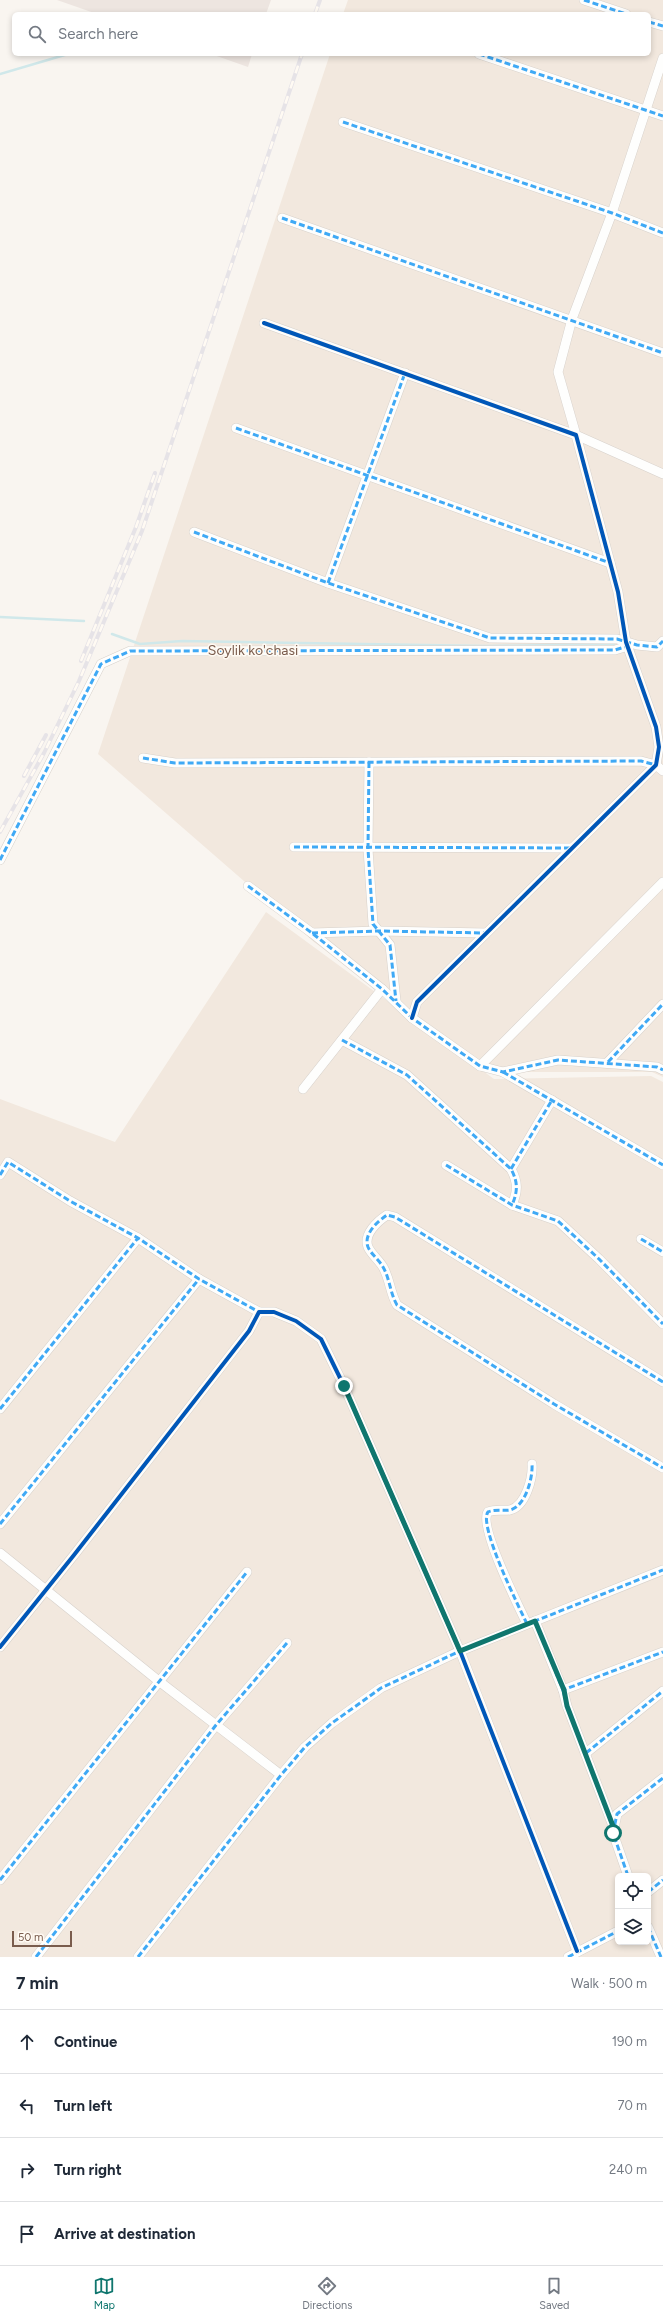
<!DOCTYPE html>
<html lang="en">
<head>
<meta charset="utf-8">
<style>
	:root { --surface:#fff; --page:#f6f6f7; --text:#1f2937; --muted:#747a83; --line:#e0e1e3; --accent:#0f766e }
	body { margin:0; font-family:Figtree,sans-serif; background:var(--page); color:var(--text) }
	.controls { position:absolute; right:12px; bottom:12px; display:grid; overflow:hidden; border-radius:6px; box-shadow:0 2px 6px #0003 }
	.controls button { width:36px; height:36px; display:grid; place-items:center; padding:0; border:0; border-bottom:1px solid var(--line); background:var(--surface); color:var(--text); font:20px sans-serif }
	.scale { position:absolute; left:12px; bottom:10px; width:60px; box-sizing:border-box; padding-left:4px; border:2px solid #7a5c4d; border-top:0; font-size:11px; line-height:14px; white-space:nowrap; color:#7a5c4d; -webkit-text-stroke:3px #fffaf3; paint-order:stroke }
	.stop { position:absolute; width:12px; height:12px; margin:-9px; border:3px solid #0f766e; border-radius:50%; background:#fff }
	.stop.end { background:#0f766e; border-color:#fff; box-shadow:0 1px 4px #0008 }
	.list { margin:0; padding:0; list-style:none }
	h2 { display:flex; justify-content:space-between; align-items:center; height:52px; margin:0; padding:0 16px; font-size:17px }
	h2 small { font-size:13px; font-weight:400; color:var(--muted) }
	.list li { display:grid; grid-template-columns:26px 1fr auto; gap:12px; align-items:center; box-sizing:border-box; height:64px; padding:0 16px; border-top:1px solid var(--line) }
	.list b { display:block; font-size:15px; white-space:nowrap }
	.list em { font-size:13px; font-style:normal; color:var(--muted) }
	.icon { flex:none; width:22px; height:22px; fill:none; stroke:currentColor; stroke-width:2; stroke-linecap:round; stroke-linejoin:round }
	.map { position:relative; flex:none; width:663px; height:1957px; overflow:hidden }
	.search { position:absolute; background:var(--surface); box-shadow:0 2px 6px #0003; left:12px; right:12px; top:12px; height:44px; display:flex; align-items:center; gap:10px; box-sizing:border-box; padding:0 14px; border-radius:6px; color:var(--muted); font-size:15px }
	.sheet { height:308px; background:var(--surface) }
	nav { display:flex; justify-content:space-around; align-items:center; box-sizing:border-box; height:56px; border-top:1px solid var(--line); background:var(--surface); font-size:11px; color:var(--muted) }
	nav a { display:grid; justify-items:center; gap:2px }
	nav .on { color:var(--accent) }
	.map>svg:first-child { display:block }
</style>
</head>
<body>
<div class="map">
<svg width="663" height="1957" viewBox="0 0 663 1957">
	<rect width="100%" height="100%" fill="#f9f5f0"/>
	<g fill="#f2e8de" fill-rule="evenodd">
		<path d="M 348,0 L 663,0 L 663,1077 L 652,1072 L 492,1072 L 314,942 L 98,754 L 330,54 L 649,54 L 649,14 L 343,14 Z"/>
		<path d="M 266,912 L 494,1079 L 651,1076 L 663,1082 L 663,1957 L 0,1957 L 0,1099 L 115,1142 ZM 618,1876 L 648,1876 L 648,1942 L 618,1942 Z"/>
	</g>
	<g fill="#ede5e0">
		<path d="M 57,0 L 271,0 L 266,14 L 97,14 Z"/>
		<path d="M 211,54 L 252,54 L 248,67 Z"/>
	</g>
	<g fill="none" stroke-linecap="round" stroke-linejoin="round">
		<g stroke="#d0e8ea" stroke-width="2.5">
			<path d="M 0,74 L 68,54"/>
			<path d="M 0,617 L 84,621"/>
			<path d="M 112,634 L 140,644 L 182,641 L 486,646 L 614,644"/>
		</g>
		<g stroke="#d7d1cb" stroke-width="10">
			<g id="minor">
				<path d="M 584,0 L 626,14"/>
				<path d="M 649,22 L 663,26"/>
				<path d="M 479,54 L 663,116"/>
				<path d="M 663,58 L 612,213 L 572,319 L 558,372 L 576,435 L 663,474"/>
				<path d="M 343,122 L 612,213 L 663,233"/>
				<path d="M 282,218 L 663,353"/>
				<path d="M 264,323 L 576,435 L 618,592 L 626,642 L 656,727 L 659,747 L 656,765 L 417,1002 L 412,1018"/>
				<path d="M 236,428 L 610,563"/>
				<path d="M 194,532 L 328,583 L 490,638 L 617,639 L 637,645 L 657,647 L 663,641"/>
				<path d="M 328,583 L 405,373"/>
				<path d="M 143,758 L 175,763 L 641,761 L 656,765 L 663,771"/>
				<path d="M 369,762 L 368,849 L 373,924 L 390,945 L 396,1001"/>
				<path d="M 294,847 L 572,848"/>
				<path d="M 0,860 L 101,664 L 130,651 L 615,650 L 628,646"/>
				<path d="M 248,886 L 312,933 L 382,989 L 412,1018 L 480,1066 L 503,1072 L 558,1060 L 657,1067 L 663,1070"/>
				<path d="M 312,933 L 379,931 L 486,933"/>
				<path d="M 342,1040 L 407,1075 L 511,1169 C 518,1182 518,1191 512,1205"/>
				<path d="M 608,1062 L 663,1004"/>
				<path d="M 480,1066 L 663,882"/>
				<path d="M 503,1072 L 663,1165"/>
				<path d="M 303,1089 L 382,989"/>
				<path d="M 446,1165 L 512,1205 L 558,1221 L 599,1259 L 663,1324"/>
				<path d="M 511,1169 L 552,1100"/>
				<path d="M 0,1175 L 8,1162 L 70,1201 L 138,1238 L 199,1279 L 259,1312"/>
				<path d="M 641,1239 L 663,1252"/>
				<path d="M 663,1382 L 395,1217 L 387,1215 C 378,1221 363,1234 368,1247 C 371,1254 379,1260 383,1267 C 390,1279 390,1293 397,1305 L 554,1404 L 663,1468"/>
				<path d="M 0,1409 L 138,1238"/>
				<path d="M 0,1524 L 199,1279"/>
				<path d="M 0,1553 L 160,1682 L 281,1775"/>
				<path d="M 535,1621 L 563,1690 L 663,1652"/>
				<path d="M 527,1624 C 519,1607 478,1525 488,1512 C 495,1509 503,1511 510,1510 C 526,1506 533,1477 532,1464"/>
				<path d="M 0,1647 L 74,1555 L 249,1331 L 259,1312 L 274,1312 L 296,1321 L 321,1339 L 344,1386 L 460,1651 L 577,1951"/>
				<path d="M 563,1690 L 567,1706 L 613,1826"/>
				<path d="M 586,1753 L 663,1691"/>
				<path d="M 628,1876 L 613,1833 L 617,1814 L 663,1778"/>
				<path d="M 0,1880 L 247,1572"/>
				<path d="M 648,1892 L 663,1880"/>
				<path d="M 648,1927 L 661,1957"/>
				<path d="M 36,1957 L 216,1725 L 287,1643"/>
				<path d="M 138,1957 L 281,1775 L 305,1747 L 332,1723 L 381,1688 L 460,1651 L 663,1570"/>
				<path d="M 568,1957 L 618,1931"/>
			</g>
		</g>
		<use href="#minor" stroke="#fefefd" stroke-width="9"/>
		<g stroke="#e6e3e7" stroke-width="4">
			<g id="rail">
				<path d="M 315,14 L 320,0"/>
				<path d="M 81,661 L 136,527 L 155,473"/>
				<path d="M 24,776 L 46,735"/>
				<path d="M 0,832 L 44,753 L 79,681 L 142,531 L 302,54"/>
			</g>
		</g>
		<use href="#rail" stroke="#fffaf3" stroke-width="2.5" stroke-dasharray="8" stroke-linecap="butt"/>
		<g stroke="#3fa9f5" stroke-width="3" stroke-dasharray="6 3" stroke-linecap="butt">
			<path d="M 584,0 L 626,14"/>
			<path d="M 649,22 L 663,26"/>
			<path d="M 479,54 L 663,116"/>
			<path d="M 343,122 L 612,213 L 663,233"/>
			<path d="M 282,218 L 663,353"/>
			<path d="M 236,428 L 610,563"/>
			<path d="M 194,532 L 328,583 L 490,638 L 617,639 L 637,645 L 657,647 L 663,641"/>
			<path d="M 328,583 L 405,373"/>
			<path d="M 143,758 L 175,763 L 641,761 L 656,765"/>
			<path d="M 369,762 L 368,849 L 373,924 L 390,945 L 396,1001"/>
			<path d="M 294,847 L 572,848"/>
			<path d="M 0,860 L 101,664 L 130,651 L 615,650 L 628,646"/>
			<path d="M 248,886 L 312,933 L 382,989 L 412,1018 L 480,1066 L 503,1072 L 558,1060 L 657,1067 L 663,1070"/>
			<path d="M 312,933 L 379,931 L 486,933"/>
			<path d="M 342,1040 L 407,1075 L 511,1169 C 518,1182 518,1191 512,1205"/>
			<path d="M 608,1062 L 663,1004"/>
			<path d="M 503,1072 L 663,1165"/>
			<path d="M 446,1165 L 512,1205 L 558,1221 L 599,1259 L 663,1324"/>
			<path d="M 511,1169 L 552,1100"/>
			<path d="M 0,1175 L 8,1162 L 70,1201 L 138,1238 L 199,1279 L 259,1312"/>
			<path d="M 641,1239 L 663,1252"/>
			<path d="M 663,1382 L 395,1217 L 387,1215 C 378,1221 363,1234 368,1247 C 371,1254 379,1260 383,1267 C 390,1279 390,1293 397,1305 L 554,1404 L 663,1468"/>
			<path d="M 0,1409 L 138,1238"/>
			<path d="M 0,1524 L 199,1279"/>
			<path d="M 535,1621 L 563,1690 L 663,1652"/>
			<path d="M 527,1624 C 519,1607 478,1525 488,1512 C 495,1509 503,1511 510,1510 C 526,1506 533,1477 532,1464"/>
			<path d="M 563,1690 L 567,1706 L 613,1826"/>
			<path d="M 586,1753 L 663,1691"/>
			<path d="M 628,1876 L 613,1833 L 617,1814 L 663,1778"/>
			<path d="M 0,1880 L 247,1572"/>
			<path d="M 648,1892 L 663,1880"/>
			<path d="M 648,1927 L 661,1957"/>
			<path d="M 36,1957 L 216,1725 L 287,1643"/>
			<path d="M 138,1957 L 281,1775 L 305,1747 L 332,1723 L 381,1688 L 460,1651 L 663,1570"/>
			<path d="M 568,1957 L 618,1931"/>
		</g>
		<g stroke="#fffaf3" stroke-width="6">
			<g id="cycleway">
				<path d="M 264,323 L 576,435 L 618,592 L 626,642 L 656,727 L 659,747 L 656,765 L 417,1002 L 412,1018"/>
				<path d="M 0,1647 L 74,1555 L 249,1331 L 259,1312 L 274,1312 L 296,1321 L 321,1339 L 344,1386 L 460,1651 L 577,1951"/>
			</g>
		</g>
		<use href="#cycleway" stroke="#0057b8" stroke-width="4"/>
	</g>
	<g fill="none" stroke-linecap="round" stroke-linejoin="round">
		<path stroke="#0f766e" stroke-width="5" d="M 344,1386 L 460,1651 L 535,1621 L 564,1690 L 567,1706 L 613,1826 L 613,1833"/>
	</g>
	<g text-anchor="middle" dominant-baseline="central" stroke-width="3" stroke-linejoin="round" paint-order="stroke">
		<g font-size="14" fill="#7a5c4d" stroke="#fffaf3">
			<text x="253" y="650">Soylik ko'chasi</text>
		</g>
	</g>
</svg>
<div class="controls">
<button><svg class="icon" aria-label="locate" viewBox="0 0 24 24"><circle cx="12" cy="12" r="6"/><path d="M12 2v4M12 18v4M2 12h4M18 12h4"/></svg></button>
<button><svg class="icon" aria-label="layers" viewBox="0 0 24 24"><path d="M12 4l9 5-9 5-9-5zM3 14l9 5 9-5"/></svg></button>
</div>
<div class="scale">50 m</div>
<div class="stop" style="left:613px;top:1833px"></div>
<div class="stop end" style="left:344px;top:1386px"></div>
<div class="search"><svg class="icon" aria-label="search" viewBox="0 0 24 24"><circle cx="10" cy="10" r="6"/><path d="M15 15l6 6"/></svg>Search here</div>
</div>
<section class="sheet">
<h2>7 min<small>Walk · 500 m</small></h2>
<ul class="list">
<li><svg class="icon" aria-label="ahead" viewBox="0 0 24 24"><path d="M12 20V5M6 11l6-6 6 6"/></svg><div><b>Continue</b></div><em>190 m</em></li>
<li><svg class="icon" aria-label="left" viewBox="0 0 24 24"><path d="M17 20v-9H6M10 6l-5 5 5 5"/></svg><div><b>Turn left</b></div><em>70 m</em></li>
<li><svg class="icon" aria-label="right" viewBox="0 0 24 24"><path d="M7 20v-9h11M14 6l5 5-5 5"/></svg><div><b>Turn right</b></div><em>240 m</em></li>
<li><svg class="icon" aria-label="arrive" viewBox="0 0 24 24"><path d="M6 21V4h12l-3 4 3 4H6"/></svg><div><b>Arrive at destination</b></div></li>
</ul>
</section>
<nav>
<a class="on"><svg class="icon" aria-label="map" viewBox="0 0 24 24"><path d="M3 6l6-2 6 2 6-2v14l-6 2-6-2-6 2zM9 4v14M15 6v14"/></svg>Map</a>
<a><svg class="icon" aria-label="directions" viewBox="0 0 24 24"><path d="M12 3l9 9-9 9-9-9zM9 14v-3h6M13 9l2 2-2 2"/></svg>Directions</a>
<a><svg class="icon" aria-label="saved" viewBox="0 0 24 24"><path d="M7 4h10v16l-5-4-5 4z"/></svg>Saved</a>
</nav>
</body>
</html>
